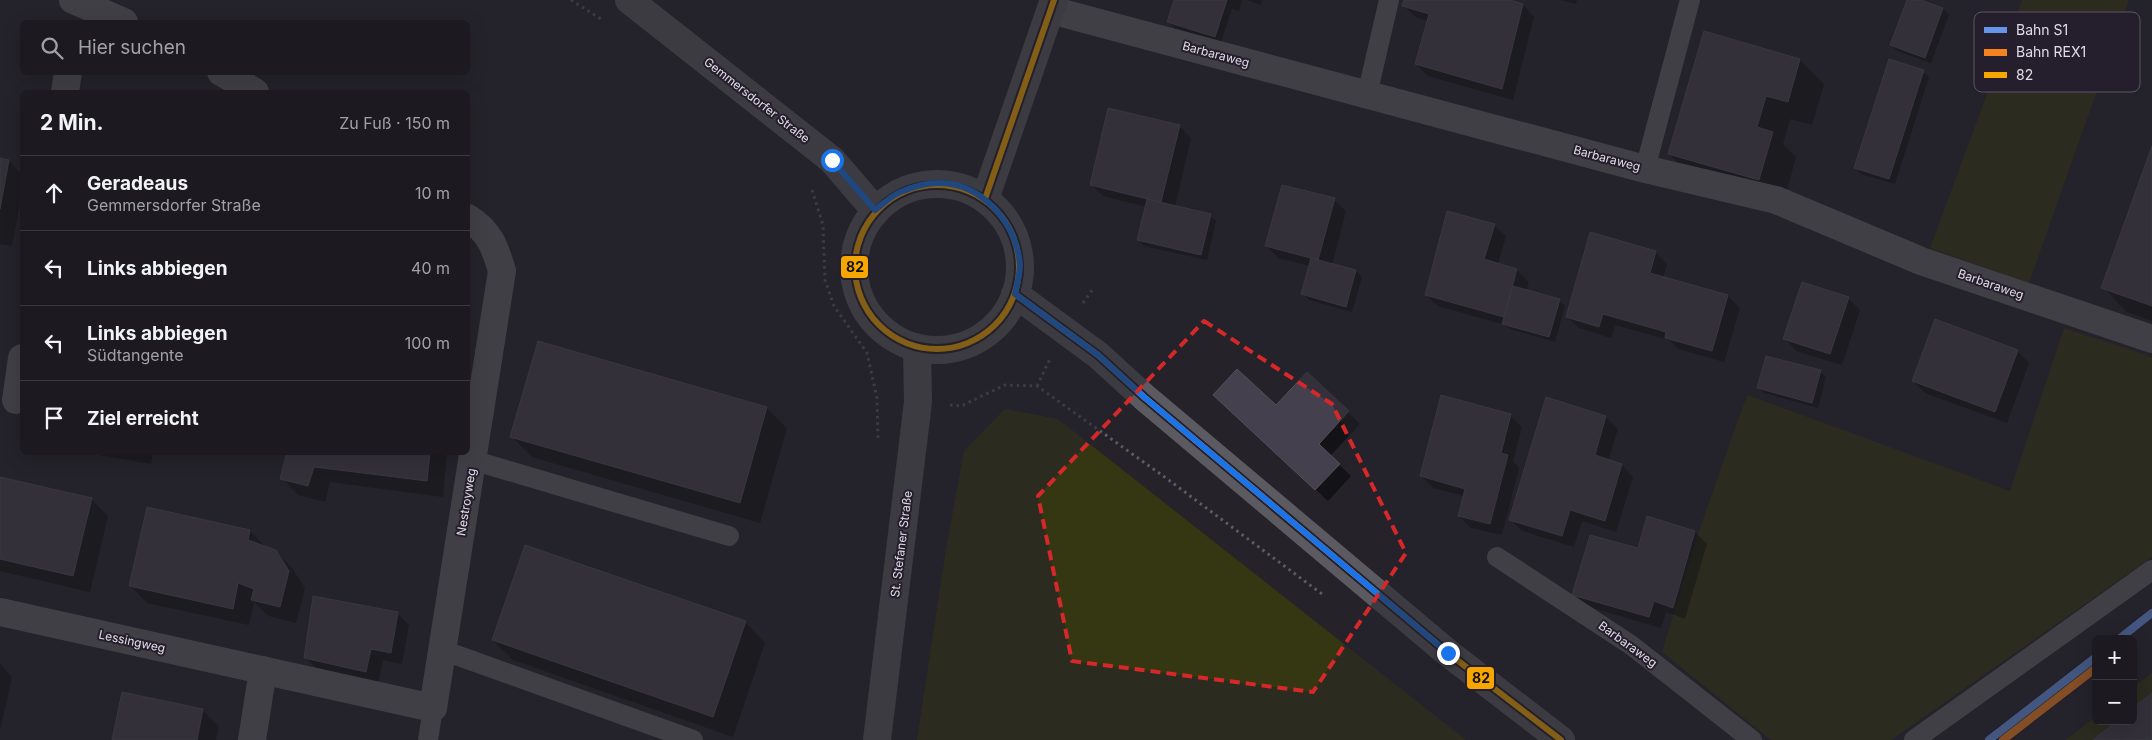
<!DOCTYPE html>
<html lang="de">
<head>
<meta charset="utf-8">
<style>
	:root { --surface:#1c1a20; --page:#29272d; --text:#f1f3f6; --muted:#a0a1a5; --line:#3a383e }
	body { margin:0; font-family:Inter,sans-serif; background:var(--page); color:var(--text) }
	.controls { position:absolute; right:15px; bottom:15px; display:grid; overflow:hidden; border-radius:8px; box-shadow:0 5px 20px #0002 }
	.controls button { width:45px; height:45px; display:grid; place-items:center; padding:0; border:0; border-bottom:1px solid var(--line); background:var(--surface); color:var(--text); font:25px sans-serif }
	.stop { position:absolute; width:15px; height:15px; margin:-11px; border:4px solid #1a73e8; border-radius:50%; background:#fff }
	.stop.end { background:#1a73e8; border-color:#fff; box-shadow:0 1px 5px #0008 }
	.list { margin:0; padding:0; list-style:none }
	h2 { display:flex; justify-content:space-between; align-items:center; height:65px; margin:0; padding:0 20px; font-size:21px }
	h2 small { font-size:16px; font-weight:400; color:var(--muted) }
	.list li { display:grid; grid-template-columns:32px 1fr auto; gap:15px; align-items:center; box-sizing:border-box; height:75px; padding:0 20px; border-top:1px solid var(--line) }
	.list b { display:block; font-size:19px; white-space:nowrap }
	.list p { margin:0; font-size:16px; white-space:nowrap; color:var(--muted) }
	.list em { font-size:16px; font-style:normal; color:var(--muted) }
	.icon { flex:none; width:28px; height:28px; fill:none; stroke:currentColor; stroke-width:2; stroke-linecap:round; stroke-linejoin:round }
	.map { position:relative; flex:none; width:2152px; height:740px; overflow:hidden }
	.search { position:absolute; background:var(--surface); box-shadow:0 5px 20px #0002; left:20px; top:20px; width:450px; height:55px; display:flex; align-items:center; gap:12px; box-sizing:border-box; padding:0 18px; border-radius:8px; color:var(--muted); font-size:19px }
	.panel { position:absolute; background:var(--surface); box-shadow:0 5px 20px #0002; left:20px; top:90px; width:450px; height:365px; border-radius:8px }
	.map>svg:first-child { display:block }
</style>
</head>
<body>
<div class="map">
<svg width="2152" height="740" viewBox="0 0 2152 740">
	<rect width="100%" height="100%" fill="#25222a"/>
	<g fill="#353713">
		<path d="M 2022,0 L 2129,0 L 2029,283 L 1930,248 Z"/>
		<path d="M 2064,328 L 2152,357 L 2152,557 L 1891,740 L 1771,740 L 1662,652 L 1699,531 L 1747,395 L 2010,491 Z"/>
		<path d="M 1005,409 L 1058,419 L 1466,740 L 917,740 L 946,549 L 964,451 Z"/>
		<path d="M 2152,673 L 2152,693 L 2133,708 L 2133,687 Z"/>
		<path d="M 2096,716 L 2096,721 L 2117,721 L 2093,740 L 2066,740 Z"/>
	</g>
	<g fill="#0007" fill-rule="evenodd">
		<path d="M 1176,0 L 1242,0 L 1239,11 L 1232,9 L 1221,42 L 1175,28 L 1169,22 Z"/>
		<path d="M 1247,0 L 1262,0 L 1261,5 Z"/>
		<path d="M 1405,0 L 1505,0 L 1523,5 L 1534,17 L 1513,100 L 1428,76 L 1416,64 L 1428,21 L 1416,17 L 1404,6 Z"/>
		<path d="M 1561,0 L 1577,0 L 1576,4 Z"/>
		<path d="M 1908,0 L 1918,0 L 1943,9 L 1949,15 L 1931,63 L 1897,51 L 1891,45 Z"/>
		<path d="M 1800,60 L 1824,84 L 1812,125 L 1790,119 L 1783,144 L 1796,157 L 1783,204 L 1694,178 L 1669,154 Z"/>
		<path d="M 1923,72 L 1929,77 L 1895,184 L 1861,174 L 1855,168 Z"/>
		<path d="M 1179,126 L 1191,138 L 1175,207 L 1210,215 L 1216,221 L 1207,260 L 1144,246 L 1138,240 L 1146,207 L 1103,196 L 1091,184 ZM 1103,187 L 1156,200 L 1156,202 L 1103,189 Z"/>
		<path d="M 2152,150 L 2152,321 L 2127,312 L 2103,287 Z"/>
		<path d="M 0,159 L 9,161 L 22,175 L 22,192 L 12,246 L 0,244 Z"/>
		<path d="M 1334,200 L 1346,211 L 1332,265 L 1356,271 L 1362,277 L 1352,312 L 1309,300 L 1303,294 L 1310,266 L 1278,258 L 1267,246 Z"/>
		<path d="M 1494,225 L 1506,236 L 1498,264 L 1517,270 L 1529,282 L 1526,291 L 1559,301 L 1565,306 L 1555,342 L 1510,329 L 1505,325 L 1438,306 L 1426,295 Z"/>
		<path d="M 1655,252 L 1667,264 L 1663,278 L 1728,296 L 1740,308 L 1724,362 L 1678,349 L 1669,340 L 1615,325 L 1611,338 L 1579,328 L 1567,317 Z"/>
		<path d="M 1848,298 L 1860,310 L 1842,365 L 1796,351 L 1785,339 Z"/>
		<path d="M 539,343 L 767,408 L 787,428 L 760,523 L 532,457 L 512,437 Z"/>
		<path d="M 2017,351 L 2029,363 L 2007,423 L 1925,393 L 1913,381 Z"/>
		<path d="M 1820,371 L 1826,377 L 1818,408 L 1764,393 L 1758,388 Z"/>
		<path d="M 1277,406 L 1348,412 L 1360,424 L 1330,456 L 1351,476 L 1328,501 L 1226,407 Z"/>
		<path d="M 1510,415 L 1522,427 L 1513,461 L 1519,468 L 1502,535 L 1471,528 L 1459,516 L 1464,496 L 1433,488 L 1421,476 Z"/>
		<path d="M 1606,417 L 1618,429 L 1608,461 L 1622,465 L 1633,477 L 1616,532 L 1582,521 L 1574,547 L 1522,531 L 1510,519 Z"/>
		<path d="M 80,452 L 153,452 L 151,464 Z"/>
		<path d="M 313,452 L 447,452 L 443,497 L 330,482 L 325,502 L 298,495 L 282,478 L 312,457 Z"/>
		<path d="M 0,478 L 91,499 L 108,516 L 90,592 L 0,571 Z"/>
		<path d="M 1648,518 L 1695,532 L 1707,544 L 1685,619 L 1666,612 L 1661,628 L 1586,606 L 1574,594 L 1638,550 Z"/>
		<path d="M 250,531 L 267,548 L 275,551 L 292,568 L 305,588 L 296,623 L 269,616 L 254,602 L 249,625 L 147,603 L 131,586 Z"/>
		<path d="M 397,613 L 409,625 L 402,664 L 383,660 L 378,683 L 317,669 L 305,657 Z"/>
		<path d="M 745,622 L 765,643 L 733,737 L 513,660 L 493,640 Z"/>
		<path d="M 0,664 L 12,677 L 0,730 Z"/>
		<path d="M 202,710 L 219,726 L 216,740 L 114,740 Z"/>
	</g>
	<g fill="#45404e" stroke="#525057">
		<path d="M 1174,0 L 1227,0 L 1215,37 L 1167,22 Z"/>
		<path d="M 1404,0 L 1510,0 L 1523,4 L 1502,89 L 1415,64 L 1429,14 L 1402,6 Z"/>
		<path d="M 1907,0 L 1921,0 L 1943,8 L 1925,58 L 1890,45 Z"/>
		<path d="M 1704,31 L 1800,59 L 1788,102 L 1766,96 L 1757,127 L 1773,132 L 1759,180 L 1668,154 Z"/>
		<path d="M 1889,59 L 1924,70 L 1889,179 L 1854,168 Z"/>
		<path d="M 1108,108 L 1180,125 L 1161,202 L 1090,185 Z"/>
		<path d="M 2152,146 L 2152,306 L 2101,288 Z"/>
		<path d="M 0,158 L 9,160 L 0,209 Z"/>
		<path d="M 1282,185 L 1335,198 L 1318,260 L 1265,246 Z"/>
		<path d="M 1147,199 L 1211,214 L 1201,255 L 1137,240 Z"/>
		<path d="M 1447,211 L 1495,224 L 1484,259 L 1517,269 L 1504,317 L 1425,295 Z"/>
		<path d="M 1590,232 L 1656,251 L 1650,273 L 1728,295 L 1712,351 L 1665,338 L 1666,332 L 1603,314 L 1599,327 L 1566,317 Z"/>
		<path d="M 1311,258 L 1356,270 L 1346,307 L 1301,294 Z"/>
		<path d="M 1802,282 L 1849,297 L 1830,354 L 1783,339 Z"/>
		<path d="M 1513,286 L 1560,299 L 1549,337 L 1502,324 Z"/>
		<path d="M 1935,319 L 2018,350 L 1995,412 L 1912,381 Z"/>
		<path d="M 538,341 L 767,407 L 740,503 L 510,437 Z"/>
		<path d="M 1766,356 L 1821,370 L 1812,403 L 1757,388 Z"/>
		<path d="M 1237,369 L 1276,405 L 1307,372 L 1349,411 L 1319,444 L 1340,464 L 1315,490 L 1213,395 Z"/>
		<path d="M 1441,395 L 1511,414 L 1501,453 L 1508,455 L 1490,524 L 1458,516 L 1465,489 L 1420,476 Z"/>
		<path d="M 1546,397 L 1606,416 L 1595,455 L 1622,464 L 1605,521 L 1570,510 L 1562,536 L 1509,520 Z"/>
		<path d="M 287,452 L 301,452 L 311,455 L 311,452 L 430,452 L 427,481 L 314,467 L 308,486 L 280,479 Z"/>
		<path d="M 0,477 L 92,498 L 73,576 L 0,559 Z"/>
		<path d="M 147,507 L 250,530 L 248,540 L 276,550 L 289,571 L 280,607 L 251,600 L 254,589 L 238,583 L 233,609 L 129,586 Z"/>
		<path d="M 1647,516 L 1695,531 L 1673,608 L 1654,601 L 1649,617 L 1572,595 L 1590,535 L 1638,548 Z"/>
		<path d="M 525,545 L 746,621 L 713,717 L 492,640 Z"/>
		<path d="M 313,596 L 398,612 L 391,653 L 371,649 L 366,672 L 304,658 Z"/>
		<path d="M 122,692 L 203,709 L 197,740 L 112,740 Z"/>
		<path d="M 2152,693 L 2152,740 L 2093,740 L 2117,721 L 2133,721 L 2133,708 Z"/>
	</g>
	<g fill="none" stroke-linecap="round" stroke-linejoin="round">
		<g stroke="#5d5c61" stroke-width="3" stroke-dasharray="2.5 4" stroke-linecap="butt">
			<path d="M 571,0 L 601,19"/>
			<path d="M 812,190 L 823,225 L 825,280 L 834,306 L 867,353 L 877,398 L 878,439"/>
			<path d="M 1083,303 L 1093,289"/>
			<path d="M 1037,386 L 1050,359"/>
			<path d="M 950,405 L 961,406 L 1005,385 L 1037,386 L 1166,478 L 1322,594"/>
		</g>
		<g stroke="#616266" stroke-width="20">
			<path d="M 1367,95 L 1389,0"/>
			<path d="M 1645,169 L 1690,0"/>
			<path d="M 472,460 L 729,536"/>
			<path d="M 1497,557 L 1631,645 L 1752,740"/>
			<path d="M 442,650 L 693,740"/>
			<path d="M 428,740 L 433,708"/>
			<path d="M 1914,740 L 2152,570"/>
		</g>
		<g stroke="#616266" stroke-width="28">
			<path d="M 73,0 L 124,22"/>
			<path d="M 1051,10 L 1645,169 L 1776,200 L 1921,261 L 2152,339"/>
			<path d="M 221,72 L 255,92"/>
			<path d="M 65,92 L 68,72"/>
			<path d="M 16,400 L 22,358"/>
			<path d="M 0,612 L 433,708 L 502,271 C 495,247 490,232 468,218"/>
			<path d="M 252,740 L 263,670"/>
		</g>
		<g stroke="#5b5a60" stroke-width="28">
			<path d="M 629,0 L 832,160 L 875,210"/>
			<circle cx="937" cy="267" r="83"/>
			<path d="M 985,199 L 1054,0"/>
			<path d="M 1015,294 L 1098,355 L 1144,397 L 1448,653 L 1561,740"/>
			<path d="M 877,740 L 918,402 L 917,348"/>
		</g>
		<g stroke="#241e2d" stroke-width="10">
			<g id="bus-1">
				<circle cx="937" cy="267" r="82"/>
				<path d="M 985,199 L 1054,0"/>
				<path d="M 1015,294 L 1098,355 L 1144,397 L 1448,653 L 1561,740"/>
			</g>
		</g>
		<use href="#bus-1" stroke="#f7a600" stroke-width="6"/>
		<g stroke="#241e2d" stroke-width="11">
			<g id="rail-1">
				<path d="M 2119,639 L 2152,613"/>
				<path d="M 1989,740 L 2096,657"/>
			</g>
		</g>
		<g stroke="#241e2d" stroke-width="11">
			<path id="rail-2" d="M 2003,740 L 2096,668"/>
		</g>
		<use href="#rail-1" stroke="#6694e7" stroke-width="8"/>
		<use href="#rail-2" stroke="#f5821f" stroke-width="8"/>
	</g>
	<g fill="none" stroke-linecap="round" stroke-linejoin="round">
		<path stroke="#1a73e8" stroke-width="6" d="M 832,160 L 875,210 C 883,204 893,194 903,191 C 913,187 927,183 937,183 C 981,182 1016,222 1020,264 C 1020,274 1017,285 1015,294 L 1098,355 L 1144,397 L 1448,653"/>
	</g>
	<path d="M0 0H2152V740H0ZM 1204,321 L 1332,404 L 1406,553 L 1313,692 L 1072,661 L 1038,496 Z" fill="#25222a" fill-opacity=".55" fill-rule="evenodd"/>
	<path fill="none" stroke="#d62828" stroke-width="4" stroke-dasharray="10 6" stroke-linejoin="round" d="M 1204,321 L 1332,404 L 1406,553 L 1313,692 L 1072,661 L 1038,496 Z"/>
	<g text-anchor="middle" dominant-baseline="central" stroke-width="4" stroke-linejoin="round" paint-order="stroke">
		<g font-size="12" fill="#e0dce6" stroke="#241e2d">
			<text transform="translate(1216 54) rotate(15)">Barbaraweg</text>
			<text transform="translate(757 100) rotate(38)">Gemmersdorfer Straße</text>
			<text transform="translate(1607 158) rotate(15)">Barbaraweg</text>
			<text transform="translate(1991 284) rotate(19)">Barbaraweg</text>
			<text transform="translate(466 502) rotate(-81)">Nestroyweg</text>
			<text transform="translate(901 544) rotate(-83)">St. Stefaner Straße</text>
			<text transform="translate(132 641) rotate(12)">Lessingweg</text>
			<text transform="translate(1628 644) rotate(36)">Barbaraweg</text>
		</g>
	</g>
	<rect x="1974" y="12" width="166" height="80" rx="8" fill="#241e2d" stroke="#5c5764" stroke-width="1"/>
	<rect x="1984" y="27" width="23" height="6" fill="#6694e7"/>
	<rect x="1984" y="49" width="23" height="7" fill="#f5821f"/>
	<rect x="1984" y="72" width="23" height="6" fill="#f7a600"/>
	<g font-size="14" fill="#e0dce6">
		<text x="2016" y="35">Bahn S1</text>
		<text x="2016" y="57">Bahn REX1</text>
		<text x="2016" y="80">82</text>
	</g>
	<g stroke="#241e2d" stroke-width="2">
		<rect x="840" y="255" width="29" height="24" rx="5" fill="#f7a600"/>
		<rect x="1466" y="666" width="29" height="24" rx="5" fill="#f7a600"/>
	</g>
	<g font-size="14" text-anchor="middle" font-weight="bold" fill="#111">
		<text x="855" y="272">82</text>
		<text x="1481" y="683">82</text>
	</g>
</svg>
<div class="controls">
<button>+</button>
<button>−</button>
</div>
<div class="stop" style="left:832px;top:160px"></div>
<div class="stop end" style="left:1448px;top:653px"></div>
<div class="search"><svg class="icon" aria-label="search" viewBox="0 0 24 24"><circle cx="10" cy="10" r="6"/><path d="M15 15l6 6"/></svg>Hier suchen</div>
<section class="panel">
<h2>2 Min.<small>Zu Fuß · 150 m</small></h2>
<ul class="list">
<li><svg class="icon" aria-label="ahead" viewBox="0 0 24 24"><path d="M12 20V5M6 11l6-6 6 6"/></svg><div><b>Geradeaus</b><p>Gemmersdorfer Straße</p></div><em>10 m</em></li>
<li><svg class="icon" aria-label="left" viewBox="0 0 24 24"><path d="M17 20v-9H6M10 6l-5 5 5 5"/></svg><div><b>Links abbiegen</b></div><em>40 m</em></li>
<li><svg class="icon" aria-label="left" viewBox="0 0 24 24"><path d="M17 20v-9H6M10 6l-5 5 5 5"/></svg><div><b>Links abbiegen</b><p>Südtangente</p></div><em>100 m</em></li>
<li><svg class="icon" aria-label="arrive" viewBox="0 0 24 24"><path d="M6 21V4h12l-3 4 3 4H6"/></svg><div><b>Ziel erreicht</b></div></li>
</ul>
</section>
</div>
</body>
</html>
